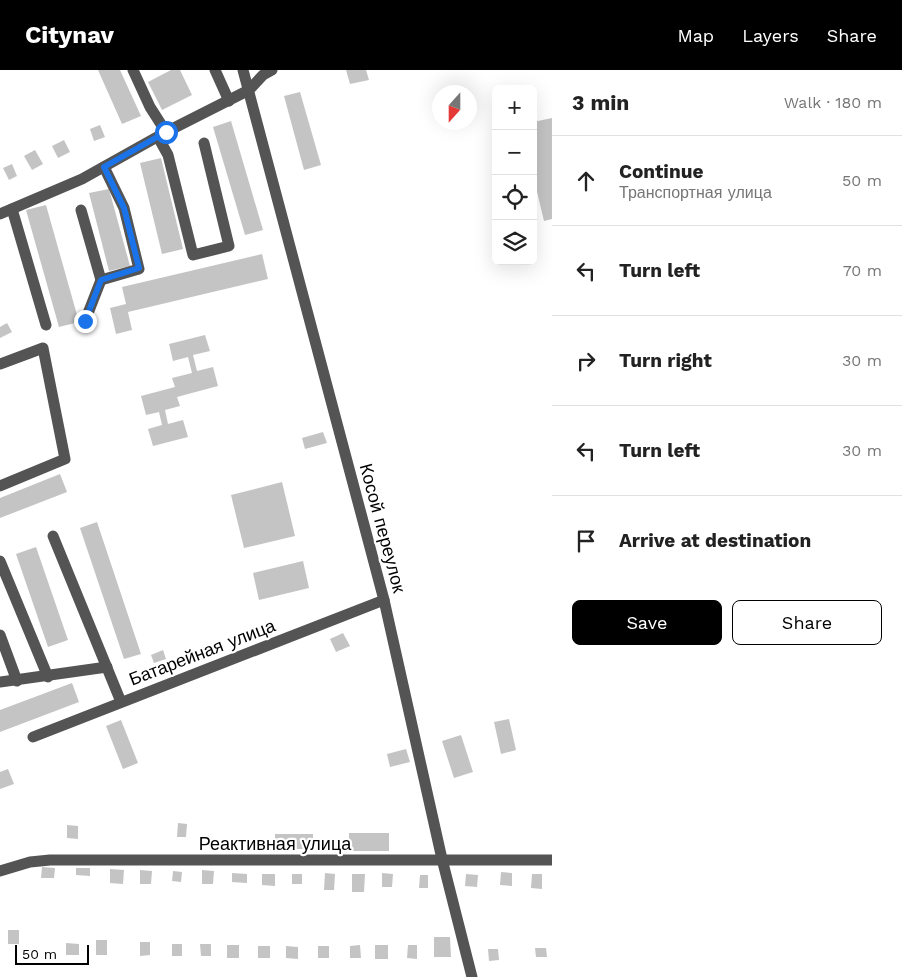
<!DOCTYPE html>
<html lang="en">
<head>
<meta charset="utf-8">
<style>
	:root { --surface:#fff; --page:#f2f2f2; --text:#222; --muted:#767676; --line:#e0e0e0; --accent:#000 }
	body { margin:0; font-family:"Work Sans",sans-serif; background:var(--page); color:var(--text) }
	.controls { position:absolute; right:15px; top:15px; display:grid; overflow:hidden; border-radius:8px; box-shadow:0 5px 20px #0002 }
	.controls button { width:45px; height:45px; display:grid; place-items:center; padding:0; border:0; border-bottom:1px solid var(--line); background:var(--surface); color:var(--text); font:25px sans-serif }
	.compass { position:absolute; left:432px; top:15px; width:45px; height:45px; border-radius:50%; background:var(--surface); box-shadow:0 5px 20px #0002; rotate:201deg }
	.scale { position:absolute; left:15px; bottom:12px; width:74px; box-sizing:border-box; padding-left:5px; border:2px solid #000; border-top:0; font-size:14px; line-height:18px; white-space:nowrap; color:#000; -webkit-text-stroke:4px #fff; paint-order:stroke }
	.stop { position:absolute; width:15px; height:15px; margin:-11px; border:4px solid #1a73e8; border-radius:50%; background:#fff }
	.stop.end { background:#1a73e8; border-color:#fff; box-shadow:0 1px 5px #0008 }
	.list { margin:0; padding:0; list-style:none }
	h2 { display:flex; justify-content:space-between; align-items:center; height:65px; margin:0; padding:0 20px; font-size:21px }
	h2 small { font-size:16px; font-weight:400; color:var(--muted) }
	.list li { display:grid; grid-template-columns:32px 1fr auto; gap:15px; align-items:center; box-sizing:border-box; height:90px; padding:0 20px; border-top:1px solid var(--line) }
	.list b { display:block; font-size:19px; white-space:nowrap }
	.list p { margin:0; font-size:16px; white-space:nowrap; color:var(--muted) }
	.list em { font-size:16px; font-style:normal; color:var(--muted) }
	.actions { display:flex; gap:10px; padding:15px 20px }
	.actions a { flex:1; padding:11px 0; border:1px solid var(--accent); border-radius:8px; text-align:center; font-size:18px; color:var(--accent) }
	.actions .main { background:var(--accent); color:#fff }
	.icon { flex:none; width:28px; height:28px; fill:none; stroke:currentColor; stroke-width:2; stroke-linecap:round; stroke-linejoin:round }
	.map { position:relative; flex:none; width:552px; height:907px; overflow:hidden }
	header { display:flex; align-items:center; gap:30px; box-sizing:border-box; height:70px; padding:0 25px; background:var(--accent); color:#fff }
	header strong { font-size:24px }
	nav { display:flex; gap:28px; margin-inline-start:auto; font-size:18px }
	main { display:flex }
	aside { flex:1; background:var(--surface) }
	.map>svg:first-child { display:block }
</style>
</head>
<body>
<header>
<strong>Citynav</strong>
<nav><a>Map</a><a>Layers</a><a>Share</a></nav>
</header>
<main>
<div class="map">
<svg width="552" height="907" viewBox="0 0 552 907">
	<rect width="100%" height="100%" fill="#fff"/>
	<g fill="#c4c4c4">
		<path d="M 98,0 L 120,0 L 141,46 L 122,54 Z"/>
		<path d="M 171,0 L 180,0 L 192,25 L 162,40 L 148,12 Z"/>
		<path d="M 346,0 L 366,0 L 369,10 L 350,14 Z"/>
		<path d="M 300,22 L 321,95 L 304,100 L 284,26 Z"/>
		<path d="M 552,48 L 552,149 L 544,151 L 533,105 L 533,52 Z"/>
		<path d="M 231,51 L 263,160 L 245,165 L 213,57 Z"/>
		<path d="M 100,55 L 105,67 L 94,71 L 90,59 Z"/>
		<path d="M 64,70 L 70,82 L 58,88 L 52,76 Z"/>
		<path d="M 35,80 L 43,94 L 32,100 L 24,86 Z"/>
		<path d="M 161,88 L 183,179 L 162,184 L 140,93 Z"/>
		<path d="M 12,94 L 17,106 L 9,110 L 3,98 Z"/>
		<path d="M 109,119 L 130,196 L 109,201 L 89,123 Z"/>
		<path d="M 46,135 L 79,252 L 59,257 L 26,140 Z"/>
		<path d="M 262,184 L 268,209 L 128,242 L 132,260 L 116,264 L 110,238 L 126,234 L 122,217 Z"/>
		<path d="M 7,253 L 12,262 L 0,268 L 0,257 Z"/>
		<path d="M 205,265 L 210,281 L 193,285 L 197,301 L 213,297 L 218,316 L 177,327 L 180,336 L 165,340 L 168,354 L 183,350 L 188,367 L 153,376 L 148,359 L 162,355 L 159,342 L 146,345 L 141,326 L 175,317 L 172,308 L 192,303 L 188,287 L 173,291 L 169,274 Z"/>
		<path d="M 323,362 L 327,373 L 305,379 L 302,368 Z"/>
		<path d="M 60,404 L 67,422 L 0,448 L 0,428 Z"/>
		<path d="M 282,412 L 295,466 L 244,478 L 231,425 Z"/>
		<path d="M 97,452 L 141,584 L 124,589 L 80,458 Z"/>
		<path d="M 36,477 L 68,570 L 48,577 L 16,484 Z"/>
		<path d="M 303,491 L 309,518 L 259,530 L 253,503 Z"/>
		<path d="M 343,563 L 350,576 L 336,582 L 330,569 Z"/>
		<path d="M 163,580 L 166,589 L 154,593 L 151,585 Z"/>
		<path d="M 72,613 L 79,632 L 0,662 L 0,640 Z"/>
		<path d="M 509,649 L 516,680 L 501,684 L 494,652 Z"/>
		<path d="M 121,650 L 138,693 L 123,699 L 106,656 Z"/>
		<path d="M 461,665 L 473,702 L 454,708 L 442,671 Z"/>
		<path d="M 406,679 L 410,692 L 390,697 L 387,684 Z"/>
		<path d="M 8,699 L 14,714 L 0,719 L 0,702 Z"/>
		<path d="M 178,753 L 187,754 L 186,767 L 177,767 Z"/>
		<path d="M 67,755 L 78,756 L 78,769 L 67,768 Z"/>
		<rect x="349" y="763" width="40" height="18"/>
		<rect x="275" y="764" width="38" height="15"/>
		<path d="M 42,797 L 55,798 L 54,808 L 41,808 Z"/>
		<path d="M 76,798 L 90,798 L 90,806 L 76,805 Z"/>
		<path d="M 110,799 L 124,800 L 123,814 L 110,813 Z"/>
		<path d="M 140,800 L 152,801 L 151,814 L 140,814 Z"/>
		<path d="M 202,800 L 214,801 L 213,814 L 202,814 Z"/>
		<path d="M 173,801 L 182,802 L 181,812 L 172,811 Z"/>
		<path d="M 501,802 L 512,803 L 512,816 L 500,815 Z"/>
		<path d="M 232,803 L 247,804 L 247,813 L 232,812 Z"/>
		<path d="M 325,803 L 335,804 L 334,820 L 324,820 Z"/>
		<path d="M 382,803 L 393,804 L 392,817 L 382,817 Z"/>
		<path d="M 262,804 L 275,804 L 275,816 L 262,815 Z"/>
		<rect x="292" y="804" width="10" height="10"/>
		<path d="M 352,804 L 365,804 L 364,822 L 352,822 Z"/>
		<path d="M 466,804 L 478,805 L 477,817 L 465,816 Z"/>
		<path d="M 532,804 L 542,804 L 542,819 L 531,818 Z"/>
		<path d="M 420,805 L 428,805 L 428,818 L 419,818 Z"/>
		<rect x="8" y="860" width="11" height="14"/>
		<path d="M 434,867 L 450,867 L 451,887 L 434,887 Z"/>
		<rect x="96" y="870" width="11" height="15"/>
		<path d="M 140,872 L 150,872 L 150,885 L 140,886 Z"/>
		<path d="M 66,873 L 79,874 L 79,885 L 66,885 Z"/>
		<rect x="172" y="874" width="10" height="12"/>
		<path d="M 200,874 L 211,874 L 211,886 L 201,886 Z"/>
		<rect x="227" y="875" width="12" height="13"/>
		<path d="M 360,875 L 361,888 L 350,888 L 350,876 Z"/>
		<rect x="375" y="875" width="13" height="14"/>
		<path d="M 408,875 L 417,875 L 417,889 L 407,888 Z"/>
		<rect x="258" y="876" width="12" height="12"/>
		<path d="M 286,876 L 298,877 L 298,889 L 286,888 Z"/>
		<rect x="318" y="876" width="11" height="12"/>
		<path d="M 535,878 L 546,878 L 547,887 L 536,887 Z"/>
		<path d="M 488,879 L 498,879 L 499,890 L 489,891 Z"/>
	</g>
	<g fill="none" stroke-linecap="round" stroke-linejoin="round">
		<g stroke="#545454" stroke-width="11">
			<path d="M 133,0 L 150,37 L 166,62"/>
			<path d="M 215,0 L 229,31"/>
			<path d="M 243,0 L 384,530 L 442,789 L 472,907"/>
			<path d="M 158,67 L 168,85 L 193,185 L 229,176 L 204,73"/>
			<path d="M 12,139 L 46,255"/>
			<path d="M 81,140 L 101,210 L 139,199 L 124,138 L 104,97"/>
			<path d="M 0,144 L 82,109 L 166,62 L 249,20 L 263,5 L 272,0"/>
			<path d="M 85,251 L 101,210"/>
			<path d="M 0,294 L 43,278 L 65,389 L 0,416"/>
			<path d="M 53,466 L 121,632"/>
			<path d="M 0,491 L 48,607"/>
			<path d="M 0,565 L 17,611"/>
			<path d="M 0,612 L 107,597"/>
			<path d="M 33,667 L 384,530"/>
			<path d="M 0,801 L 30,792 L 50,790 L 552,790"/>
		</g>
	</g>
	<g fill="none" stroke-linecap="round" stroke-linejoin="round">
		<path stroke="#1a73e8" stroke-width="6" d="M 85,251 L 101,210 L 139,198 L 124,138 L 104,97 L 166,62"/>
	</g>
	<g text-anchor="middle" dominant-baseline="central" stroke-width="4.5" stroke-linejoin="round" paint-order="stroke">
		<g font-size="18" fill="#000" stroke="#fff">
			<text transform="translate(383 458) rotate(75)">Косой переулок</text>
			<text transform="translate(202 582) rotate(-21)">Батарейная улица</text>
			<text x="275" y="773">Реактивная улица</text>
		</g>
	</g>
</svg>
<div class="controls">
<button>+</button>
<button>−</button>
<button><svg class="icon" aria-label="locate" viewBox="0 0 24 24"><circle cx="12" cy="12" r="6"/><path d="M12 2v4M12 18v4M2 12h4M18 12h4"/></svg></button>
<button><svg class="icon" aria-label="layers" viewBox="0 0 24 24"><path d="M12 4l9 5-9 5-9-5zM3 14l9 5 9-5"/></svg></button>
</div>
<svg class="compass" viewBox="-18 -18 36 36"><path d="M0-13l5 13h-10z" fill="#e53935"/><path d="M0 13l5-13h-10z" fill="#767676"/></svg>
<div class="scale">50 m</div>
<div class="stop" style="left:166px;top:62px"></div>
<div class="stop end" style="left:85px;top:251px"></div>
</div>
<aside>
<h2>3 min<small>Walk · 180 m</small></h2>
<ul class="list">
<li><svg class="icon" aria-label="ahead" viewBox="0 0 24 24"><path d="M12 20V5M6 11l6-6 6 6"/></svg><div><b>Continue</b><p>Транспортная улица</p></div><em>50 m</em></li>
<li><svg class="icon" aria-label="left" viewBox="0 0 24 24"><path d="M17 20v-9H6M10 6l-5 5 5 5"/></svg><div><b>Turn left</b></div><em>70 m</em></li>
<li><svg class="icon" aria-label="right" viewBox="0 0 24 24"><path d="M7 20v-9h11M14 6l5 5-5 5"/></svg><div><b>Turn right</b></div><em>30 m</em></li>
<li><svg class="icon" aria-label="left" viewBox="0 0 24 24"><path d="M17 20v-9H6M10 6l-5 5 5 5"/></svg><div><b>Turn left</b></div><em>30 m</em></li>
<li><svg class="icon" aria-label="arrive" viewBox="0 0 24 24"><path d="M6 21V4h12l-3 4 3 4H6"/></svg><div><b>Arrive at destination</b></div></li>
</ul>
<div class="actions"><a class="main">Save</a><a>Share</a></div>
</aside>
</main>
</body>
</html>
